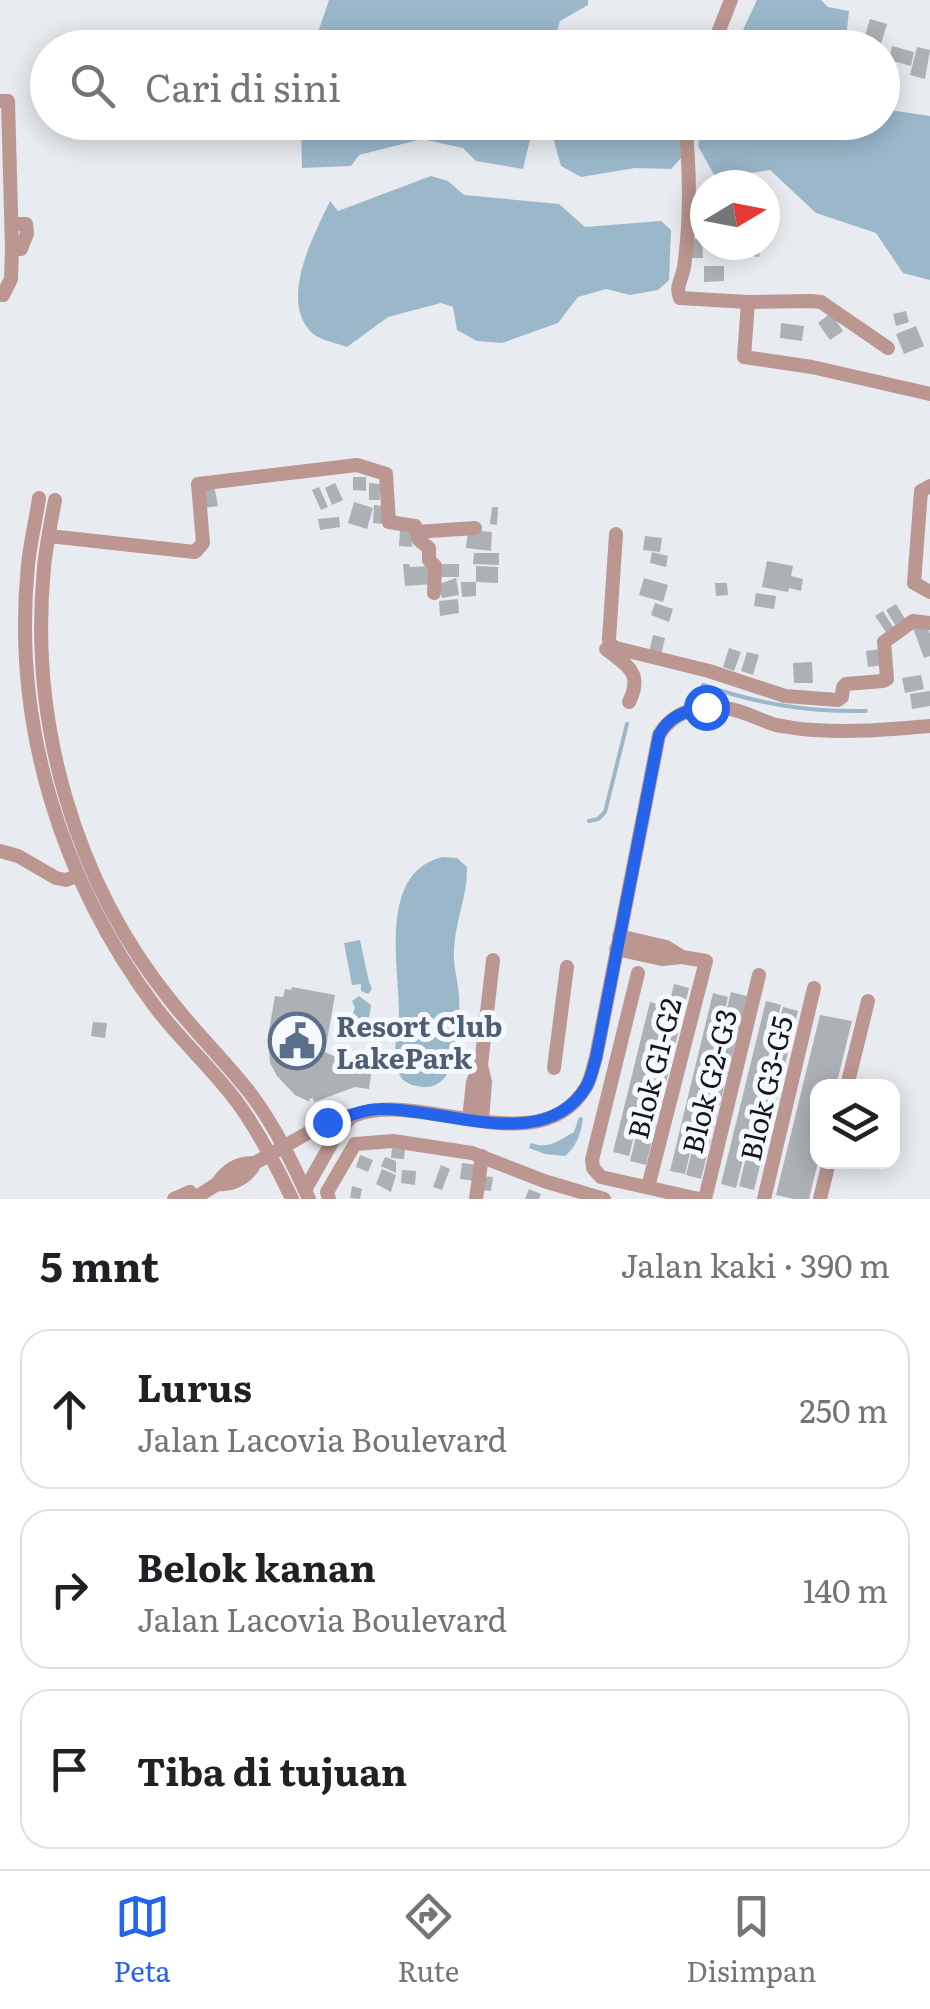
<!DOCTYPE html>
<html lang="id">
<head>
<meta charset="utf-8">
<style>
	:root { --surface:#fff; --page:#f2f2f2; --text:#202124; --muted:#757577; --line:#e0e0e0; --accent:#2563eb }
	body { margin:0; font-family:Literata,serif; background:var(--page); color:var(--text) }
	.controls { position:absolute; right:30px; bottom:30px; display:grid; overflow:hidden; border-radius:20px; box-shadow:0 5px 25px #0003 }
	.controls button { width:90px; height:90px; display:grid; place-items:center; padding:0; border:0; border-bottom:2px solid var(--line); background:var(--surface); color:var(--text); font:50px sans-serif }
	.compass { position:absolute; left:690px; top:170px; width:90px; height:90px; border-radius:50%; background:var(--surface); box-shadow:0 5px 25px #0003; rotate:80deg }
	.stop { position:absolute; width:30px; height:30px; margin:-22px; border:8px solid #2563eb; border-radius:50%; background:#fff }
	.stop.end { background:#2563eb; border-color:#fff; box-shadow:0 2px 10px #0008 }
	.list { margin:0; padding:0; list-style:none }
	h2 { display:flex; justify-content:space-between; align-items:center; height:130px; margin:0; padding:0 40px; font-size:42px }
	h2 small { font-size:32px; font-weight:400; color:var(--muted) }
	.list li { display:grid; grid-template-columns:65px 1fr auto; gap:30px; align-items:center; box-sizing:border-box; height:160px; margin:0 20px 20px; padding:0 20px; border:2px solid var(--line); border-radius:30px }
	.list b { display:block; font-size:38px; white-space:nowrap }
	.list p { margin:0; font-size:32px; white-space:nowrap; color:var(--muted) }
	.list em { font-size:32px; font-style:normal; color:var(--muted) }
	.icon { flex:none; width:55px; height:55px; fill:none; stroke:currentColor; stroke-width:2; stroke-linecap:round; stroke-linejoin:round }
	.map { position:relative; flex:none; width:930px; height:1199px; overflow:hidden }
	.search { position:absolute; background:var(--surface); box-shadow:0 5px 25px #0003; left:30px; right:30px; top:30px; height:110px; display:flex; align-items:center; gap:25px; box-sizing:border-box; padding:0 35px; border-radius:55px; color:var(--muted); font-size:38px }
	.sheet { height:670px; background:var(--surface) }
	nav { display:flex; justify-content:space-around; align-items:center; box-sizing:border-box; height:140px; border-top:2px solid var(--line); background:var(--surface); font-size:28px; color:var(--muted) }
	nav a { display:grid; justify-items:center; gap:5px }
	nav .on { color:var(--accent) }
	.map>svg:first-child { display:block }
</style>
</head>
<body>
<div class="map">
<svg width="930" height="1199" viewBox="0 0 930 1199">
	<rect width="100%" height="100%" fill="#e8ebef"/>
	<g fill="#9bb8cb">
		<path d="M 329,0 L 588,0 L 588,5 L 560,21 L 553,47 L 313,47 Z"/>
		<path d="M 757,0 L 821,0 L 828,7 L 849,11 L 845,47 L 735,47 Z"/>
		<path d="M 883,109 L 930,116 L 930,280 L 903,273 L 876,233 L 816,213 L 770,170 L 716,178 L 698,146 L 701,123 L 882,122 Z"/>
		<path d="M 301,123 L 301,122 L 534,123 L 523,169 L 476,161 L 463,148 L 422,139 L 359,155 L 351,166 L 302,168 Z"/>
		<path d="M 561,123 L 679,123 L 681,158 L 671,169 L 635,168 L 581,177 L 561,166 L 554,141 Z"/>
		<path d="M 431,176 L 448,181 L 464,195 L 559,204 L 585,227 L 661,221 L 671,230 L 669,280 L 658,290 L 630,295 L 606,289 L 578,297 L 558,323 L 502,343 L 477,341 L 457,330 L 453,307 L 441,303 L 388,317 L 347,347 C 336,343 319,340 311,332 C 279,299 314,235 330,201 L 338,211 Z"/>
		<path d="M 442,857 L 457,858 L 467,867 C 468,895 455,921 454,950 C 453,965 458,981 459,996 C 460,1023 461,1097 417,1086 C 410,1085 402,1081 399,1074 C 390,1054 399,1033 399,1013 C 399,966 378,873 442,857 Z"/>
		<path d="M 360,940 L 369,982 L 372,989 L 368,994 L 361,991 L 361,984 L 352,985 L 344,943 Z"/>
		<path d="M 359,996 L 371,1005 L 369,1019 L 375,1030 L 375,1034 L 368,1038 L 350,1020 L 355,1008 L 352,1001 Z"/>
		<path d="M 579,1117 L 583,1118 C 581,1133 577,1146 565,1156 L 545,1154 L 529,1148 L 531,1143 C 549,1150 559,1140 574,1132 Z"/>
	</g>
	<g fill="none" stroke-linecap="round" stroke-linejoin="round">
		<g stroke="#9bb8cb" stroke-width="4">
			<path d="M 703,685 C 759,704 806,712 866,711"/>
			<path d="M 589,821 L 598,819 L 605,812 L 627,724"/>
		</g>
	</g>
	<g fill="#adb0b4">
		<path d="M 870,19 L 887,24 L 880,47 L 863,42 Z"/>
		<path d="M 892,46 L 914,52 L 911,66 L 889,60 Z"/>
		<path d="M 917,47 L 930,50 L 925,79 L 910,75 Z"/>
		<path d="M 689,239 L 702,239 L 703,258 L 689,258 Z"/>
		<rect x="710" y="245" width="22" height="5"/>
		<path d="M 749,245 L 761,245 L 759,257 L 747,255 Z"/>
		<path d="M 704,266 L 724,266 L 724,281 L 704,282 Z"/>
		<path d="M 906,311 L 909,322 L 896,326 L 893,314 Z"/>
		<path d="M 831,313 L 843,331 L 830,340 L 818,323 Z"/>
		<path d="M 781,323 L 804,326 L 802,341 L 780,338 Z"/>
		<path d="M 916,326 L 924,346 L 904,354 L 896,334 Z"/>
		<path d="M 353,477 L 366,477 L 366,491 L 353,490 Z"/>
		<path d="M 335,483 L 343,500 L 332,505 L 325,488 Z"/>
		<path d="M 369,483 L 380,484 L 380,500 L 369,500 Z"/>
		<path d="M 214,485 L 218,506 L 204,508 L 200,487 Z"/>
		<path d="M 319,487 L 328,507 L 321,510 L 312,490 Z"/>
		<path d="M 354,502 L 373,508 L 367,529 L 348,523 Z"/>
		<path d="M 374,505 L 385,506 L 383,524 L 373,523 Z"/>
		<path d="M 492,507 L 498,507 L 497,525 L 490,524 Z"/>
		<path d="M 339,517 L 340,527 L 320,530 L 318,519 Z"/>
		<path d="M 468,530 L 492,532 L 491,551 L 466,548 Z"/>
		<path d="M 400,531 L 412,531 L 412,547 L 399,546 Z"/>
		<path d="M 645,536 L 662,538 L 660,552 L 643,550 Z"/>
		<path d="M 652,552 L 668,556 L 666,567 L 650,563 Z"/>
		<path d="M 474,553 L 499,553 L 499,565 L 473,564 Z"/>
		<path d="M 767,561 L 793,566 L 791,576 L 803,579 L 801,591 L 789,588 L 788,592 L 762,587 Z"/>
		<path d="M 403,564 L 409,564 L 410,567 L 431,566 L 432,584 L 405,586 Z"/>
		<rect x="439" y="564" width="20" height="13"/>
		<path d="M 476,566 L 498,567 L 498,583 L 476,582 L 476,596 L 462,597 L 461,582 L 476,582 Z"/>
		<path d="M 456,578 L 459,595 L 442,598 L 439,584 Z"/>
		<path d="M 644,578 L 668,585 L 663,602 L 639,595 Z"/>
		<path d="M 715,583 L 727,583 L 728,595 L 716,596 Z"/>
		<path d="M 756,593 L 776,596 L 774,609 L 754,606 Z"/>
		<path d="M 458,599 L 459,613 L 440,616 L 439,601 Z"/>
		<path d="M 655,603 L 673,609 L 669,622 L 651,615 Z"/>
		<path d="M 896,604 L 905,619 L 895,625 L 886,610 Z"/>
		<path d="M 883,611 L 893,627 L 886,632 L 875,616 Z"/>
		<path d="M 926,623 L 930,634 L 930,656 L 924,658 L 913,628 Z"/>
		<path d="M 653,635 L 665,638 L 661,656 L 649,652 Z"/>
		<path d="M 729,648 L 741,652 L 734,671 L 723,667 Z"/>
		<path d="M 881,649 L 883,665 L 868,667 L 866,651 Z"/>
		<path d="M 747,652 L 759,655 L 753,675 L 741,671 Z"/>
		<path d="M 812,662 L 813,683 L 794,683 L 793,663 Z"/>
		<path d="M 921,675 L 924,689 L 905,693 L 902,678 Z"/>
		<path d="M 930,691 L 930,706 L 912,709 L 910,694 Z"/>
		<path d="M 674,984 L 689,988 L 646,1165 L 630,1161 Z"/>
		<path d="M 292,987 L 335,995 L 325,1052 L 345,1061 L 344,1063 L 372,1068 L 369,1089 L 355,1087 L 314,1102 L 313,1098 L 309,1099 L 310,1102 L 295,1095 L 277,1076 L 270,1063 L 268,1036 L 275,996 L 283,997 L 285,989 L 291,990 Z"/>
		<path d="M 731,992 L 747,996 L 701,1179 L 686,1175 Z"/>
		<path d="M 713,993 L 728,997 L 685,1174 L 670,1171 Z"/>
		<path d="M 766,1001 L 781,1005 L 736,1188 L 721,1184 Z"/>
		<path d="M 650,1002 L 666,1006 L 629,1156 L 613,1152 Z"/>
		<path d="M 783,1007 L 798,1011 L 754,1190 L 739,1186 Z"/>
		<path d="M 820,1015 L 852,1021 L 836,1086 L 818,1086 L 818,1162 L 809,1199 L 794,1199 L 776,1195 Z"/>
		<path d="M 93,1022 L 107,1023 L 105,1038 L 91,1036 Z"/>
		<path d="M 392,1148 L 405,1149 L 404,1159 L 391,1158 Z"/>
		<path d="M 360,1155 L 373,1160 L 368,1172 L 356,1167 Z"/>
		<path d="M 385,1157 L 396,1161 L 396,1173 L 381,1166 Z"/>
		<path d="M 462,1163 L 477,1165 L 476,1181 L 460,1179 Z"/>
		<path d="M 441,1165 L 450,1169 L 442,1190 L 433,1187 Z"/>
		<path d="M 382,1169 L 396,1175 L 391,1192 L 376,1184 Z"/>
		<path d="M 402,1170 L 416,1171 L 415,1185 L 401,1183 Z"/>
		<path d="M 481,1176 L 493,1177 L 491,1191 L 479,1190 Z"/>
		<path d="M 352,1186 L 362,1189 L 360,1199 L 350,1198 Z"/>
		<path d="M 529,1189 L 541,1194 L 539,1199 L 525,1199 Z"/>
	</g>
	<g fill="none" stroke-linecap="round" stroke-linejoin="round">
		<g stroke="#bc9691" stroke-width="14">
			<path d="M 712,48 L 731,0"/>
			<path d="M 0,101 L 8,101 L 12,249 L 21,249 L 27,234 L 26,224 L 12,224"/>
			<path d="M 685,122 C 690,171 691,219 684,267 C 682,280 675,286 680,298 L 748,302 L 811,301 L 821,302 L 888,348"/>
			<path d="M 0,295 L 3,295 L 11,279 L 12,249"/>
			<path d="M 748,302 L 744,357 L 812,367 L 930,394"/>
			<path d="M 930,486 L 921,491 L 914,583 L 930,592"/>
			<path d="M 39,498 C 36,520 30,543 28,565 C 12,724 61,881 156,1008 C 182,1042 215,1071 240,1106 C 261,1136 277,1167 292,1199"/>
			<path d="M 55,500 C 51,523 46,545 44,568 C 29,721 74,881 171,1001 C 196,1033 225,1061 250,1093 C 275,1126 292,1162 309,1199"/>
			<path d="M 416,532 L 475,528"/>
			<path d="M 616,534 L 609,639 L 610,644 L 616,648 L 709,671 L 785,696 L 838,700 L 842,697 L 843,687 L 846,684 L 883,681 L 887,679 L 884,642 L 913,621 L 930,623"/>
			<path d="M 49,536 L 195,552 L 203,543 L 198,484 L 357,465 L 386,474 L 389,522 L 415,526 L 419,540 L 429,548 L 429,560 L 435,566 L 434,593"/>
			<path d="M 606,649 C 626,665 644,672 629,702"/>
			<path d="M 0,851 L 18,856 L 56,878 L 66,880 L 77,876"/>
			<path d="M 616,949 L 662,959 L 682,957 L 666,947 L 619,936"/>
			<path d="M 638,973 L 592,1160 L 593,1168 L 601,1177 L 699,1199"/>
			<path d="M 481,1065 L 493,960"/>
			<path d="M 554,1068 L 567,967"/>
			<path d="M 847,1086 L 868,1001"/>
			<path d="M 351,1117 C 416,1086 539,1167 586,1087 C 591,1079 593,1067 596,1057 L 659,735 C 672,712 700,704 725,708 C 743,710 759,720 776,725 C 789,727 802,730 815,730 C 853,733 891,729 930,726"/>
			<path d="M 469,1119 L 473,1082 L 481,1065 L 485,1082 L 482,1120"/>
			<path d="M 255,1163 C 239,1162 226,1170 217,1184 C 233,1186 248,1177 255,1163 L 327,1122 L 351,1117 L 336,1135 L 305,1190"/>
			<path d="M 648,1187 L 706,961 L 682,957"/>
			<path d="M 195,1198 L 217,1184"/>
			<path d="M 174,1199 L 190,1192 L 195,1199"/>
			<path d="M 329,1199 L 327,1192 L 355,1144 L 393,1141 L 472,1153 L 544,1181 L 604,1199"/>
			<path d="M 476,1199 L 482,1156"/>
			<path d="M 705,1199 L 759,975"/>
			<path d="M 764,1199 L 814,988"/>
			<path d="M 820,1199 L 829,1162"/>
		</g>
	</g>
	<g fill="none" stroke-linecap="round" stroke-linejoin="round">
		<path stroke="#2563eb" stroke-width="12" d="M 327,1122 C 344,1118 363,1109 380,1109 C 441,1107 545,1155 586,1087 C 591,1079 593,1067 596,1058 L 659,735 C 669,716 685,711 706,707"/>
	</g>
	<defs>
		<g id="civic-ring" transform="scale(2.875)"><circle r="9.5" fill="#f5f8fd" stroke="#5c6f8a" stroke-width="1.5"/><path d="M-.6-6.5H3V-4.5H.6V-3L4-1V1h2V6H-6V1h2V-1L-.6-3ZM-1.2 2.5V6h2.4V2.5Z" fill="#5c6f8a"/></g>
	</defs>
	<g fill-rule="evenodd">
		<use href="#civic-ring" x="297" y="1041"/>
	</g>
	<g text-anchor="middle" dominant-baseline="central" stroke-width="10" stroke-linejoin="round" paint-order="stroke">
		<g font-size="28" font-weight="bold" fill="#4e5e75" stroke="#f5f8fd" text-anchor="start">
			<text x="336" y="1025">Resort Club<tspan x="336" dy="32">LakePark</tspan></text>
		</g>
		<g font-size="28" fill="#141516" stroke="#f5f8fd">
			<text transform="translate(653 1068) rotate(-76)">Blok G1-G2</text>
			<text transform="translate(708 1081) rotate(-76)">Blok G2-G3</text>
			<text transform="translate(765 1088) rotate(-77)">Blok G3-G5</text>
		</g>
	</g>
</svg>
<div class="controls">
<button><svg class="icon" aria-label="layers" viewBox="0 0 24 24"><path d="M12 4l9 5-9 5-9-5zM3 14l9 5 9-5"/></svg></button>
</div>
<svg class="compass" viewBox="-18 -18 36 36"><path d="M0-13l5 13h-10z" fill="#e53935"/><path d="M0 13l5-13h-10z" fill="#757577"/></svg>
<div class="stop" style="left:706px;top:707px"></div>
<div class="stop end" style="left:327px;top:1122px"></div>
<div class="search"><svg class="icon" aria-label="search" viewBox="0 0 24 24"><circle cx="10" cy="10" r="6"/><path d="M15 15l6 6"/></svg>Cari di sini</div>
</div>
<section class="sheet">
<h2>5 mnt<small>Jalan kaki · 390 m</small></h2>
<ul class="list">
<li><svg class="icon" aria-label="ahead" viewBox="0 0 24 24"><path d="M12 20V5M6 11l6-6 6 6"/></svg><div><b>Lurus</b><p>Jalan Lacovia Boulevard</p></div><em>250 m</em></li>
<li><svg class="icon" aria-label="right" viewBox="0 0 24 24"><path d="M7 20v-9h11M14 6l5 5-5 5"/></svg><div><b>Belok kanan</b><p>Jalan Lacovia Boulevard</p></div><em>140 m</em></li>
<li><svg class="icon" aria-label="arrive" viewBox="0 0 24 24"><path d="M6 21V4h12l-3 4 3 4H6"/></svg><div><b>Tiba di tujuan</b></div></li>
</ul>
</section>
<nav>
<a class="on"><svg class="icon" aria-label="map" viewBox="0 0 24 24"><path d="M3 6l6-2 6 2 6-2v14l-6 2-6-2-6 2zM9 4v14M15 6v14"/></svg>Peta</a>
<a><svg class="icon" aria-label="directions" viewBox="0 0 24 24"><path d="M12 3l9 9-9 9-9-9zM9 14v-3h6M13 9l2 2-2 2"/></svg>Rute</a>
<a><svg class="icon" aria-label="saved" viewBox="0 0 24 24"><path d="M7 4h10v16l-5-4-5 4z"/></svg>Disimpan</a>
</nav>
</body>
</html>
